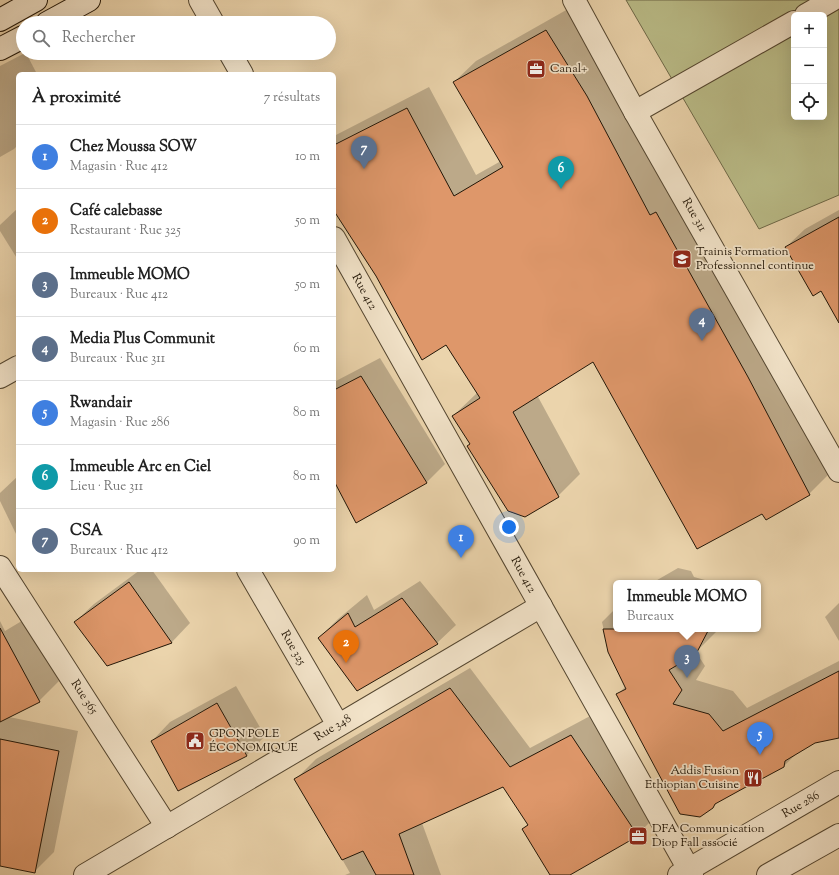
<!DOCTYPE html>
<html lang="fr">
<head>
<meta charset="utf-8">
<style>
	:root { --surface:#fff; --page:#f2f2f2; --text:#222; --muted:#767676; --line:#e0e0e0; --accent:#d93025 }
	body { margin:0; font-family:"Sorts Mill Goudy",serif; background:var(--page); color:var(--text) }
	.controls { position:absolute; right:12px; top:12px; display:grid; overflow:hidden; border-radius:6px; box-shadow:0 4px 16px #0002 }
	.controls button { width:36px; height:36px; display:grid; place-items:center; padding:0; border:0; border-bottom:1px solid var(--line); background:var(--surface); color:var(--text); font:20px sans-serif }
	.you { position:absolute; left:509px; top:527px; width:14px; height:14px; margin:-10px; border:3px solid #fff; border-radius:50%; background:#1a73e8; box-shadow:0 0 0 6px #1a73e833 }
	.badge { display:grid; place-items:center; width:26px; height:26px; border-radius:50%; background:var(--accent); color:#fff; font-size:13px; font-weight:700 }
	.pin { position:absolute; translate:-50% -33px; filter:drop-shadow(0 1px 2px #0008) }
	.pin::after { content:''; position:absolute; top:21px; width:14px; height:12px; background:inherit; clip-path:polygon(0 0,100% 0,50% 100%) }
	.popup { position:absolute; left:613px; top:580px; width:148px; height:52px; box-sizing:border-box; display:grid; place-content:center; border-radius:6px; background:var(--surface); filter:drop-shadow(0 1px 3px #0005); font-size:13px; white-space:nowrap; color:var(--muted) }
	.popup b { font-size:15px; color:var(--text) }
	.popup::after { content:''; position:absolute; left:50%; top:100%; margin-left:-8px; border:8px solid transparent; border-top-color:var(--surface) }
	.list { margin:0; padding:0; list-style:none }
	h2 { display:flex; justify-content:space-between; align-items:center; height:52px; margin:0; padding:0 16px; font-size:17px }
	h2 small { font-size:13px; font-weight:400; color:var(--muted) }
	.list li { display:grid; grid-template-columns:26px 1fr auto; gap:12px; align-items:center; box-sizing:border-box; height:64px; padding:0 16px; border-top:1px solid var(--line) }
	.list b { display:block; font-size:15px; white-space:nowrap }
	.list p { margin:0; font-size:13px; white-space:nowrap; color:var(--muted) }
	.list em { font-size:13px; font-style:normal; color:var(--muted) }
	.icon { flex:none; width:22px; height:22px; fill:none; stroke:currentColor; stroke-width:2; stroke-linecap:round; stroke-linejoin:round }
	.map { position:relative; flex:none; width:839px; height:875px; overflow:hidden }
	.search { position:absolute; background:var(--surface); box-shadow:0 4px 16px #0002; left:16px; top:16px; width:320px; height:44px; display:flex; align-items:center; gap:10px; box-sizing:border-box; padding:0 14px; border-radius:22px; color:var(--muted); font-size:15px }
	.panel { position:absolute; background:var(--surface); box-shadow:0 4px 16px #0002; left:16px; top:72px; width:320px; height:500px; border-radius:6px }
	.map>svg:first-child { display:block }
</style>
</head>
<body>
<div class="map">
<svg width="839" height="875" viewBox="0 0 839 875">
	<rect width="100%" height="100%" fill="#ebd4ac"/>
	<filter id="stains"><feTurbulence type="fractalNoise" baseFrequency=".005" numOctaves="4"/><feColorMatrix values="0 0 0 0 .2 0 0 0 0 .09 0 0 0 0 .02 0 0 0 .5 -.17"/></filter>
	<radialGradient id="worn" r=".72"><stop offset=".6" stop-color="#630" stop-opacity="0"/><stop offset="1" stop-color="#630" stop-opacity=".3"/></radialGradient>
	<path fill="#babc88" stroke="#6e6948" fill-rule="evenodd" d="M 626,0 L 839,0 L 839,195 L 759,229 ZM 794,15 L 824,15 L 824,117 L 794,117 Z"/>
	<g fill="#0003">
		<path d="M 568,9 L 831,472 L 809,494 L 762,512 L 593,360 L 537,395 L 580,474 L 558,496 L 471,444 L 453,416 L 477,393 L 446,344 L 376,276 L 334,209 L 334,136 L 429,87 L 476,175 L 501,161 L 454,82 L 476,61 Z"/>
		<path d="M 25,53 L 26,53 L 37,74 L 18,74 L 18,145 L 14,149 L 0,157 L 0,66 Z"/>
		<path d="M 18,208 L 18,260 L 0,231 L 0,225 Z"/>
		<path d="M 839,210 L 839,321 L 822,290 L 786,247 L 805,229 Z"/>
		<path d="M 380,358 L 445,464 L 427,482 L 334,479 L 334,382 Z"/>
		<path d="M 18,476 L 18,538 L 0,501 L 0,493 Z"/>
		<path d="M 678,568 L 691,571 L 694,577 L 716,583 L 652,583 Z"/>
		<path d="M 140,570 L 152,570 L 190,623 L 172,642 L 107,665 L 75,622 L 94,604 Z"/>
		<path d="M 420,581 L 456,625 L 437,643 L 319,638 L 338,619 L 367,595 L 374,610 Z"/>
		<path d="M 839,603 L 839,641 L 825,617 Z"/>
		<path d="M 616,608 L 616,629 L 719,629 L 696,652 L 705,666 L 696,680 L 733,691 L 747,708 L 839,661 L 839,734 L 815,742 L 798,752 L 783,767 L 719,800 L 713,807 L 618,694 L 626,686 L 609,652 L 602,622 Z"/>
		<path d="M 25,619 L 59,681 L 39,701 L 9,717 L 78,731 L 54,852 L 34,872 L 0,865 L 0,621 L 5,631 Z"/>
		<path d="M 470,668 L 530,748 L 592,715 L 657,815 L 637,835 L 568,875 L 551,875 L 523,829 L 528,824 L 503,785 L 422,823 L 441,875 L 345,875 L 350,873 L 296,779 L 316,759 Z"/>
		<path d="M 236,686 L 265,736 L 247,755 L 179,789 L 152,741 L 170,722 Z"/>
	</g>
	<g fill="#de976a" stroke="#221607">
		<path d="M 546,30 L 587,96 L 650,215 L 656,212 L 748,377 L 810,495 L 766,520 L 762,514 L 697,549 L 593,362 L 513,412 L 559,497 L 525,517 L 508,511 L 467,446 L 470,444 L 452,416 L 480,398 L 446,345 L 422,360 L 376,276 L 334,211 L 334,145 L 407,108 L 454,196 L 503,167 L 453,82 Z"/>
		<path d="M 839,217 L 839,323 L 821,291 L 813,296 L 785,247 Z"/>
		<path d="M 361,376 L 427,483 L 356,523 L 334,481 L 334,390 Z"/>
		<path d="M 129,582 L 172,643 L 107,666 L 74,622 Z"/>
		<path d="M 402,598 L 438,644 L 357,691 L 318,638 L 348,613 L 355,627 Z"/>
		<path d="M 0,628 L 40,702 L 0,722 Z"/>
		<path d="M 603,629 L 709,629 L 696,654 L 669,670 L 682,690 L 673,704 L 709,714 L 723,731 L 839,671 L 839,738 L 815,743 L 785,761 L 784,767 L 756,782 L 755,782 L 715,804 L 713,808 L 700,817 L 680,814 L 616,694 L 626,689 L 608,652 Z"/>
		<path d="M 450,688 L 510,767 L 571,735 L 638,836 L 570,875 L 550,875 L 522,829 L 528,825 L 503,787 L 399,834 L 414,875 L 376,875 L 363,851 L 342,860 L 294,779 Z"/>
		<path d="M 217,703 L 247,756 L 178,791 L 151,741 Z"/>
		<path d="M 0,739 L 59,751 L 35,873 L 0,866 Z"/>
	</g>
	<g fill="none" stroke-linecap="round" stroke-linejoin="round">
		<g stroke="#544630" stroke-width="24">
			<g id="minor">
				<path d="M 200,0 L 213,23"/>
				<path d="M 574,0 L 635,112 L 839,471"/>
				<path d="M 806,15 L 832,0"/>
				<path d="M 230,53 L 242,74"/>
				<path d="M 635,112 L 794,22"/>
				<path d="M 334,238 L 692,875"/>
				<path d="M 0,377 L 18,367"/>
				<path d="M 0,567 L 167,827"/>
				<path d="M 248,570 L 338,725"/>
				<path d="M 85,875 L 541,606"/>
			</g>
		</g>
		<g stroke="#544630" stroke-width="24">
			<g id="tertiary">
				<path d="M 679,875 L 839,782"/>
				<path d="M 768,875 L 839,835"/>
			</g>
		</g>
		<g stroke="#221607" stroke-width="24">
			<g id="secondary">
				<path d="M 0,20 L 36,0"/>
				<path d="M 47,23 L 89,0"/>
				<path d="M 0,49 L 23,37"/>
			</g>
		</g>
		<use href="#minor" stroke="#f2e3c9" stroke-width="22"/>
		<use href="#tertiary" stroke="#f2e3c9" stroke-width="22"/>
		<use href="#secondary" stroke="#f2e3c9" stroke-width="22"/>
	</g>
	<defs>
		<g id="office-square" transform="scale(1)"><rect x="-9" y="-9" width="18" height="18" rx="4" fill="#8f2418" stroke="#f2e3c9"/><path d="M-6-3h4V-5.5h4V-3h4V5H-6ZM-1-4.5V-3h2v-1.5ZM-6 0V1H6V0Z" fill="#fff"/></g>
		<g id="school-square" transform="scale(1)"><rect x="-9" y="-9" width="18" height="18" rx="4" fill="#8f2418" stroke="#f2e3c9"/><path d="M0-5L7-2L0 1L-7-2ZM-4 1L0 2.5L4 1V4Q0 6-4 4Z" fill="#fff"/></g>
		<g id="civic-square" transform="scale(1)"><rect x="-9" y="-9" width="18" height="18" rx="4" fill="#8f2418" stroke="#f2e3c9"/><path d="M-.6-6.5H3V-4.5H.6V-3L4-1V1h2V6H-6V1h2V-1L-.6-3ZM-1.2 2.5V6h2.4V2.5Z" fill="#fff"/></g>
		<g id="restaurant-square" transform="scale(1)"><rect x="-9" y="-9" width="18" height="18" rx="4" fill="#8f2418" stroke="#f2e3c9"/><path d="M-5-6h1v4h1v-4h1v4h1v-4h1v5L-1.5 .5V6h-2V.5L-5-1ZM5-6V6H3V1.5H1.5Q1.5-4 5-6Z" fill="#fff"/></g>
	</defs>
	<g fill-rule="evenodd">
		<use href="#office-square" x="536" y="69"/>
		<use href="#school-square" x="682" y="259"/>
		<use href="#civic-square" x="195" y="741"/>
		<use href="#restaurant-square" x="753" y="778"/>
		<use href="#office-square" x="638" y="836"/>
	</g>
	<g text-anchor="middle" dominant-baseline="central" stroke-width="3.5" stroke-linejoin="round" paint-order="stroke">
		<g font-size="12" fill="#221607" stroke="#f2e3c9" text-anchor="start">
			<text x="550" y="69">Canal+</text>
			<text x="696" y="252">Trainis Formation<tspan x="696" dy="14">Professionnel continue</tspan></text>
			<text x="209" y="734">GPON POLE<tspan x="209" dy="14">ÉCONOMIQUE</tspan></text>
			<text x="739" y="771" text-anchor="end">Addis Fusion<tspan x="739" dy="14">Ethiopian Cuisine</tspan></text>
			<text x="652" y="829">DFA Communication<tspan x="652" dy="14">Diop Fall associé</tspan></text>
		</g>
		<g font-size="12" fill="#221607" stroke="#f2e3c9">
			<text transform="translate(694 215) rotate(60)">Rue 311</text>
			<text transform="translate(364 292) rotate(61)">Rue 412</text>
			<text transform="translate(523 575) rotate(61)">Rue 412</text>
			<text transform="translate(293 648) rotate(60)">Rue 325</text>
			<text transform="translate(84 697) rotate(57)">Rue 365</text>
			<text transform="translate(333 728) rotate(-31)">Rue 348</text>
			<text transform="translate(801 805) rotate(-30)">Rue 286</text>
		</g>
	</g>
	<rect width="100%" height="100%" filter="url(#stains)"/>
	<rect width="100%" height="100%" fill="url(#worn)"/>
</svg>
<div class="controls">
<button>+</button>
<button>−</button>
<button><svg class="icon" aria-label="locate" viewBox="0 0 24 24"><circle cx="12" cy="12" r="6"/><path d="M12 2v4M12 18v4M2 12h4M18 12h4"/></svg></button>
</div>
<div class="you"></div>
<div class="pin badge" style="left:461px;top:558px;background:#3f7fe0">1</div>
<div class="pin badge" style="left:346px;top:663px;background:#e8710a">2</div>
<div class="pin badge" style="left:687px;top:678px;background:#5c6f8a">3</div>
<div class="popup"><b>Immeuble MOMO</b>Bureaux</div>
<div class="pin badge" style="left:702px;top:341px;background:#5c6f8a">4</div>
<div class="pin badge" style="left:760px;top:755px;background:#3f7fe0">5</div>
<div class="pin badge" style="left:561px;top:189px;background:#0f9aa8">6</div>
<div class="pin badge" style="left:364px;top:169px;background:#5c6f8a">7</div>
<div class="search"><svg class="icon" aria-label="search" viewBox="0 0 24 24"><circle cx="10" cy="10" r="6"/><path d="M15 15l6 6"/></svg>Rechercher</div>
<section class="panel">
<h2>À proximité<small>7 résultats</small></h2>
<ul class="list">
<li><span class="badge" style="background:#3f7fe0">1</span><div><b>Chez Moussa SOW</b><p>Magasin · Rue 412</p></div><em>10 m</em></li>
<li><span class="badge" style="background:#e8710a">2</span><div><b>Café calebasse</b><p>Restaurant · Rue 325</p></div><em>50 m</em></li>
<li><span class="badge" style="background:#5c6f8a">3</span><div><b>Immeuble MOMO</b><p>Bureaux · Rue 412</p></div><em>50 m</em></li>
<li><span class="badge" style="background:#5c6f8a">4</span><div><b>Media Plus Communit</b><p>Bureaux · Rue 311</p></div><em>60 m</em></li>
<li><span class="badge" style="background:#3f7fe0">5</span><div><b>Rwandair</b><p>Magasin · Rue 286</p></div><em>80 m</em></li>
<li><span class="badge" style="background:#0f9aa8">6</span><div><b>Immeuble Arc en Ciel</b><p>Lieu · Rue 311</p></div><em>80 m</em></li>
<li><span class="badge" style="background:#5c6f8a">7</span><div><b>CSA</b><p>Bureaux · Rue 412</p></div><em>90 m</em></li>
</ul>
</section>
</div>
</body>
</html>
